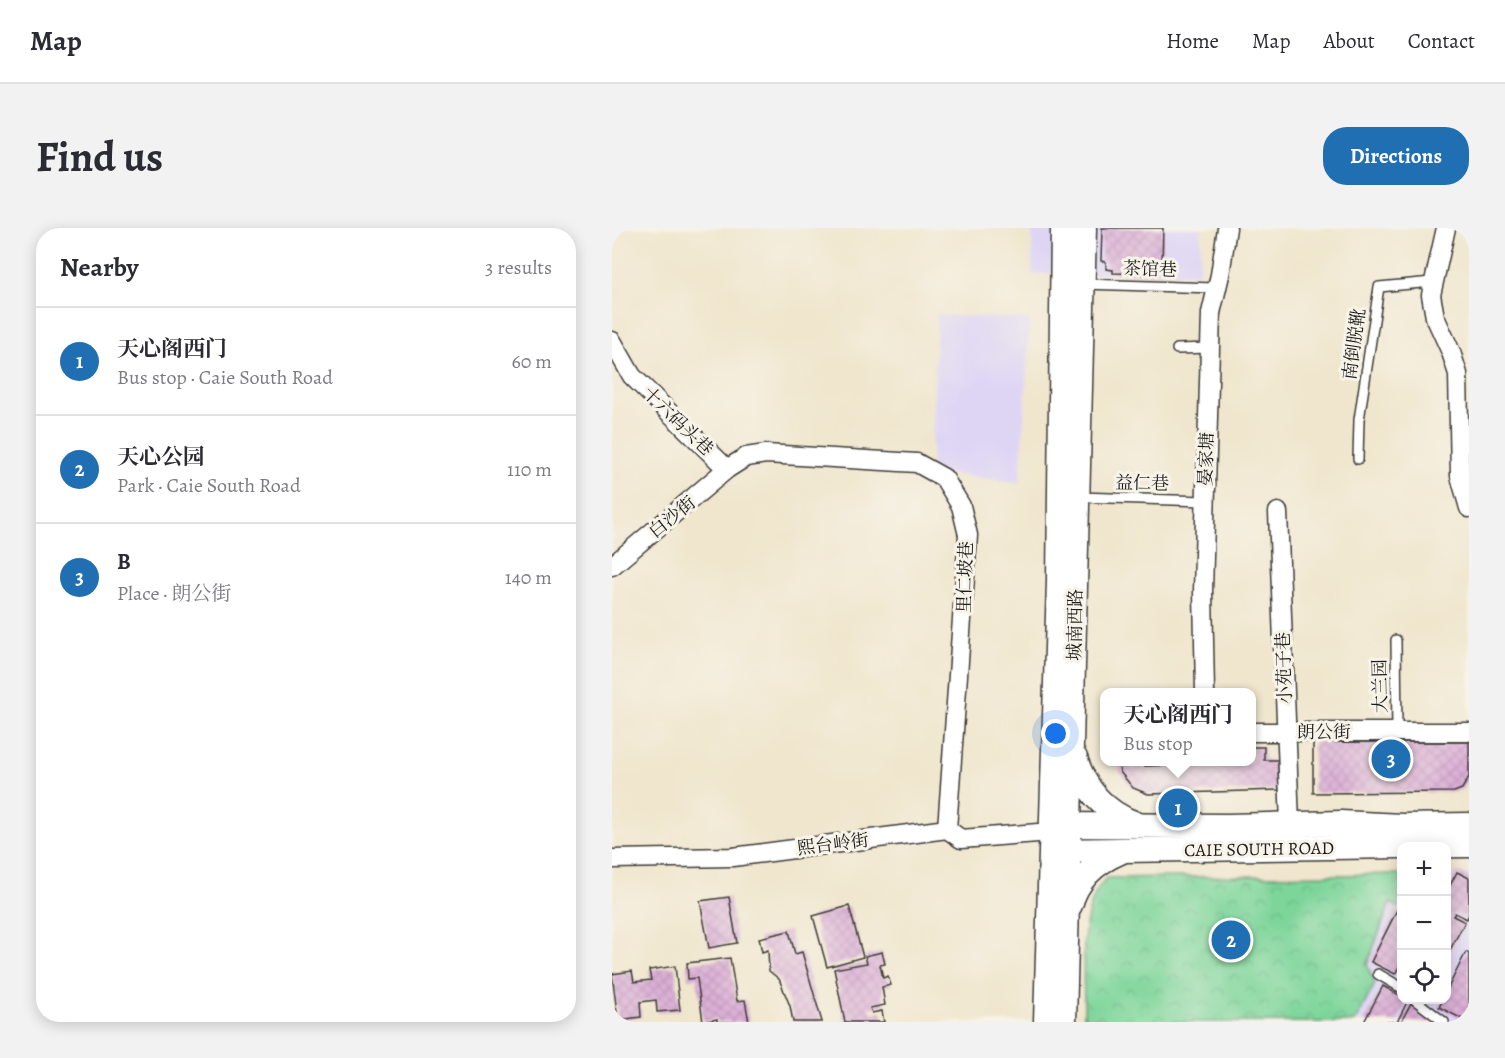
<!DOCTYPE html>
<html lang="en">
<head>
<meta charset="utf-8">
<style>
	:root { --surface:#fff; --page:#f2f2f3; --text:#2b2b33; --muted:#7c7c81; --line:#e1e1e2; --accent:#1f6fb2 }
	body { margin:0; font-family:Alegreya,"Noto Serif SC",serif; background:var(--page); color:var(--text) }
	.controls { position:absolute; right:18px; bottom:18px; display:grid; overflow:hidden; border-radius:12px; box-shadow:0 3px 15px #0003 }
	.controls button { width:54px; height:54px; display:grid; place-items:center; padding:0; border:0; border-bottom:2px solid var(--line); background:var(--surface); color:var(--text); font:30px sans-serif }
	.you { position:absolute; left:444px; top:506px; width:21px; height:21px; margin:-15px; border:4px solid #fff; border-radius:50%; background:#1a73e8; box-shadow:0 0 0 9px #1a73e833 }
	.badge { display:grid; place-items:center; width:39px; height:39px; border-radius:50%; background:var(--accent); color:#fff; font-size:20px; font-weight:700 }
	.pin { position:absolute; translate:-50% -50%; border:3px solid #fff; box-shadow:0 2px 6px #0006 }
	.popup { position:absolute; left:488px; top:460px; width:156px; height:78px; box-sizing:border-box; display:grid; place-content:center; border-radius:12px; background:var(--surface); filter:drop-shadow(0 2px 4px #0005); font-size:20px; white-space:nowrap; color:var(--muted) }
	.popup b { font-size:22px; color:var(--text) }
	.popup::after { content:''; position:absolute; left:50%; top:100%; margin-left:-12px; border:12px solid transparent; border-top-color:var(--surface) }
	.list { margin:0; padding:0; list-style:none }
	h2 { display:flex; justify-content:space-between; align-items:center; height:78px; margin:0; padding:0 24px; font-size:26px }
	h2 small { font-size:20px; font-weight:400; color:var(--muted) }
	.list li { display:grid; grid-template-columns:39px 1fr auto; gap:18px; align-items:center; box-sizing:border-box; height:108px; padding:0 24px; border-top:2px solid var(--line) }
	.list b { display:block; font-size:22px; white-space:nowrap }
	.list p { margin:0; font-size:20px; white-space:nowrap; color:var(--muted) }
	.list em { font-size:20px; font-style:normal; color:var(--muted) }
	.icon { flex:none; width:33px; height:33px; fill:none; stroke:currentColor; stroke-width:2; stroke-linecap:round; stroke-linejoin:round }
	.map { position:relative; flex:none; width:857px; height:794px; overflow:hidden; border-radius:24px }
	header { display:flex; align-items:center; gap:36px; box-sizing:border-box; height:84px; padding:0 30px; background:var(--surface); border-bottom:2px solid var(--line) }
	header strong { font-size:28px }
	nav { display:flex; gap:33px; margin-inline-start:auto; font-size:21px }
	.intro { display:flex; align-items:center; justify-content:space-between; box-sizing:border-box; height:144px; padding:0 36px }
	h1 { margin:0; font-size:42px }
	.button { padding:15px 27px; border-radius:24px; background:var(--accent); color:#fff; font-size:21px; font-weight:700 }
	main { display:flex; gap:36px; padding:0 36px }
	aside { flex:1; background:var(--surface); border-radius:24px; box-shadow:0 3px 15px #0003 }
	.map>svg:first-child { display:block }
</style>
</head>
<body>
<header>
<strong>Map</strong>
<nav><a>Home</a><a>Map</a><a>About</a><a>Contact</a></nav>
</header>
<div class="intro"><h1>Find us</h1><a class="button">Directions</a></div>
<main>
<aside>
<h2>Nearby<small>3 results</small></h2>
<ul class="list">
<li><span class="badge">1</span><div><b>天心阁西门</b><p>Bus stop · Caie South Road</p></div><em>60 m</em></li>
<li><span class="badge">2</span><div><b>天心公园</b><p>Park · Caie South Road</p></div><em>110 m</em></li>
<li><span class="badge">3</span><div><b>B</b><p>Place · 朗公街</p></div><em>140 m</em></li>
</ul>
</aside>
<div class="map">
<svg width="857" height="794" viewBox="0 0 857 794">
	<defs>
		<pattern id="park-crowns" width="20" height="18" patternUnits="userSpaceOnUse" patternTransform="scale(1.5)"><rect width="20" height="18" fill="#7dd59a"/><path d="M2 6a3 3 0 1 1 6 0M12 15a3 3 0 1 1 6 0" fill="none" stroke="#6bb684"/></pattern>
		<pattern id="building-cross-hatch" width="8" height="8" patternUnits="userSpaceOnUse" patternTransform="scale(1.5)"><rect width="8" height="8" fill="#dcafd7"/><path d="M0 0l8 8M0 8l8-8" fill="none" stroke="#bc96b8"/></pattern>
	</defs>
	<rect width="100%" height="100%" fill="#f7f3e8"/>
	<filter id="ink" filterUnits="userSpaceOnUse"><feTurbulence type="fractalNoise" baseFrequency=".0167" numOctaves="2"/><feDisplacementMap in="SourceGraphic" scale="12" xChannelSelector="R" yChannelSelector="G"/><feConvolveMatrix kernelMatrix="1 2 1 2 8 2 1 2 1" color-interpolation-filters="sRGB"/></filter>
	<filter id="wash" filterUnits="userSpaceOnUse"><feTurbulence type="fractalNoise" baseFrequency=".008" numOctaves="4" result="noise"/><feDisplacementMap in="SourceGraphic" scale="24" xChannelSelector="R" yChannelSelector="G"/><feGaussianBlur stdDeviation="1.35" result="paint"/><feColorMatrix in="noise" values="0 0 0 0 0 0 0 0 0 0 0 0 0 0 0 0 0 1.4 0 .05"/><feComposite in="paint" operator="in"/></filter>
	<g filter="url(#wash)">
		<rect width="100%" height="100%" fill="#f0e6cd"/>
		<g fill="#ded5f5">
			<path d="M 420,0 L 590,0 L 587,45 L 420,46 Z"/>
			<path d="M 325,87 L 418,91 L 408,255 L 319,243 Z"/>
			<path d="M 836,645 L 857,645 L 857,794 L 743,794 L 763,756 L 755,737 L 778,674 L 789,680 L 790,772 L 834,772 Z"/>
		</g>
		<path fill="url(#park-crowns)" stroke="#4c785b" stroke-width="1.5" d="M 789,646 L 789,680 L 778,675 L 755,737 L 763,756 L 743,794 L 472,794 C 473,750 463,683 494,650 Z"/>
		<g id="blocks">
			<g fill="url(#building-cross-hatch)">
				<path d="M 490,0 L 551,0 L 550,37 L 544,37 L 544,46 L 501,45 L 501,42 L 494,41 L 494,34 L 489,33 Z"/>
				<path d="M 701,514 L 857,514 L 857,549 L 850,561 L 842,564 L 701,565 Z"/>
				<path d="M 640,519 L 652,519 L 652,532 L 666,532 L 667,562 L 536,566 L 521,560 L 508,544 L 506,534 L 533,534 L 533,538 L 564,537 L 564,534 L 639,534 Z"/>
				<path d="M 845,644 L 857,650 L 857,686 L 855,691 L 843,685 L 841,688 L 853,694 L 834,729 L 834,665 Z"/>
				<path d="M 117,669 L 125,715 L 97,720 L 88,673 Z"/>
				<path d="M 237,678 L 251,729 L 215,739 L 201,688 Z"/>
				<path d="M 785,682 L 789,685 L 789,738 L 788,737 L 783,746 L 759,734 Z"/>
				<path d="M 177,703 L 183,726 L 190,724 L 210,794 L 181,794 L 178,778 L 167,751 L 157,743 L 156,722 L 150,724 L 147,710 Z"/>
				<path d="M 270,724 L 273,736 L 268,737 L 271,750 L 276,748 L 279,757 L 270,759 L 273,777 L 258,780 L 260,785 L 270,783 L 272,794 L 233,794 L 222,741 L 255,735 L 253,728 Z"/>
				<path d="M 854,724 L 857,726 L 857,787 L 854,793 L 827,779 L 831,772 L 834,772 L 834,764 Z"/>
				<path d="M 118,730 L 125,773 L 133,772 L 137,794 L 105,794 L 105,791 L 91,794 L 85,750 L 76,751 L 75,735 Z"/>
				<path d="M 63,738 L 68,782 L 45,784 L 44,772 L 28,774 L 29,789 L 6,792 L 0,746 L 20,743 L 22,754 L 39,752 L 37,742 Z"/>
				<path d="M 771,758 L 789,768 L 790,772 L 796,772 L 785,794 L 752,794 Z"/>
				<path d="M 799,775 L 825,788 L 822,794 L 789,794 Z"/>
			</g>
		</g>
	</g>
	<g filter="url(#ink)">
		<use href="#blocks" fill-opacity="0" stroke="#3c3a37" stroke-width="1.5"/>
		<g fill="none" stroke-linecap="round" stroke-linejoin="round">
			<g stroke="#3c3a37" stroke-width="12">
				<g id="lane">
					<path d="M 471,56 L 603,60"/>
					<path d="M 565,121 L 598,120"/>
					<path d="M 746,231 L 747,192 L 767,59 L 820,54"/>
					<path d="M 466,269 L 593,273"/>
					<path d="M 784,412 L 785,504"/>
					<path d="M 766,746 L 790,760"/>
					<path d="M 803,772 L 832,794"/>
				</g>
			</g>
			<g stroke="#3c3a37" stroke-width="21">
				<g id="street">
					<path d="M 834,0 L 819,67 L 823,89 L 839,124 L 846,146 L 848,248 L 857,280"/>
					<path d="M 0,113 L 20,148 L 115,241"/>
					<path d="M 666,284 L 678,596"/>
					<path d="M 0,338 L 115,241 L 134,229 L 154,226 L 305,235 L 332,250 L 349,278 L 356,307 L 335,601"/>
					<path d="M 593,464 L 591,363 L 599,85 L 608,47 L 615,0"/>
					<path d="M 640,504 L 856,504"/>
					<path d="M 0,631 L 121,629 L 335,601 L 349,611 L 439,604"/>
				</g>
			</g>
			<g stroke="#3c3a37" stroke-width="27">
				<g id="secondary">
					<path d="M 463,530 C 473,562 492,584 524,596"/>
					<path d="M 443,597 L 616,598 L 729,595 L 790,598 L 857,597"/>
					<path d="M 440,623 L 857,617"/>
					<path d="M 458,677 C 465,651 484,634 508,624"/>
					<path d="M 434,794 L 447,352 L 451,0"/>
					<path d="M 452,794 L 472,0"/>
				</g>
			</g>
			<use href="#lane" stroke="#fff" stroke-width="9"/>
			<use href="#street" stroke="#fff" stroke-width="18"/>
			<use href="#secondary" stroke="#fff" stroke-width="24"/>
		</g>
	</g>
	<g text-anchor="middle" dominant-baseline="central" stroke-width="6" stroke-linejoin="round" paint-order="stroke">
		<g font-size="18" fill="#1c1c1c" stroke="#f7f3e8">
			<text transform="translate(538 41) rotate(2)">茶馆巷</text>
			<text transform="translate(742 116) rotate(-82)">南倒脱靴</text>
			<text transform="translate(66 193) rotate(44)">十六码头巷</text>
			<text transform="translate(594 231) rotate(-88)">晏家塘</text>
			<text transform="translate(530 255) rotate(1)">益仁巷</text>
			<text transform="translate(60 289) rotate(-39)">白沙街</text>
			<text transform="translate(353 349) rotate(-88)">里仁坡巷</text>
			<text transform="translate(463 397) rotate(-89)">城南西路</text>
			<text transform="translate(672 440) rotate(-92)">小苑子巷</text>
			<text transform="translate(768 458) rotate(-91)">大兰园</text>
			<text x="712" y="504">朗公街</text>
			<text transform="translate(221 616) rotate(-7)">熙台岭街</text>
			<text transform="translate(647 621) rotate(-1)">CAIE SOUTH ROAD</text>
		</g>
	</g>
</svg>
<div class="controls">
<button>+</button>
<button>−</button>
<button><svg class="icon" aria-label="locate" viewBox="0 0 24 24"><circle cx="12" cy="12" r="6"/><path d="M12 2v4M12 18v4M2 12h4M18 12h4"/></svg></button>
</div>
<div class="you"></div>
<div class="pin badge" style="left:566px;top:580px">1</div>
<div class="popup"><b>天心阁西门</b>Bus stop</div>
<div class="pin badge" style="left:619px;top:712px">2</div>
<div class="pin badge" style="left:779px;top:531px">3</div>
</div>
</main>
</body>
</html>
